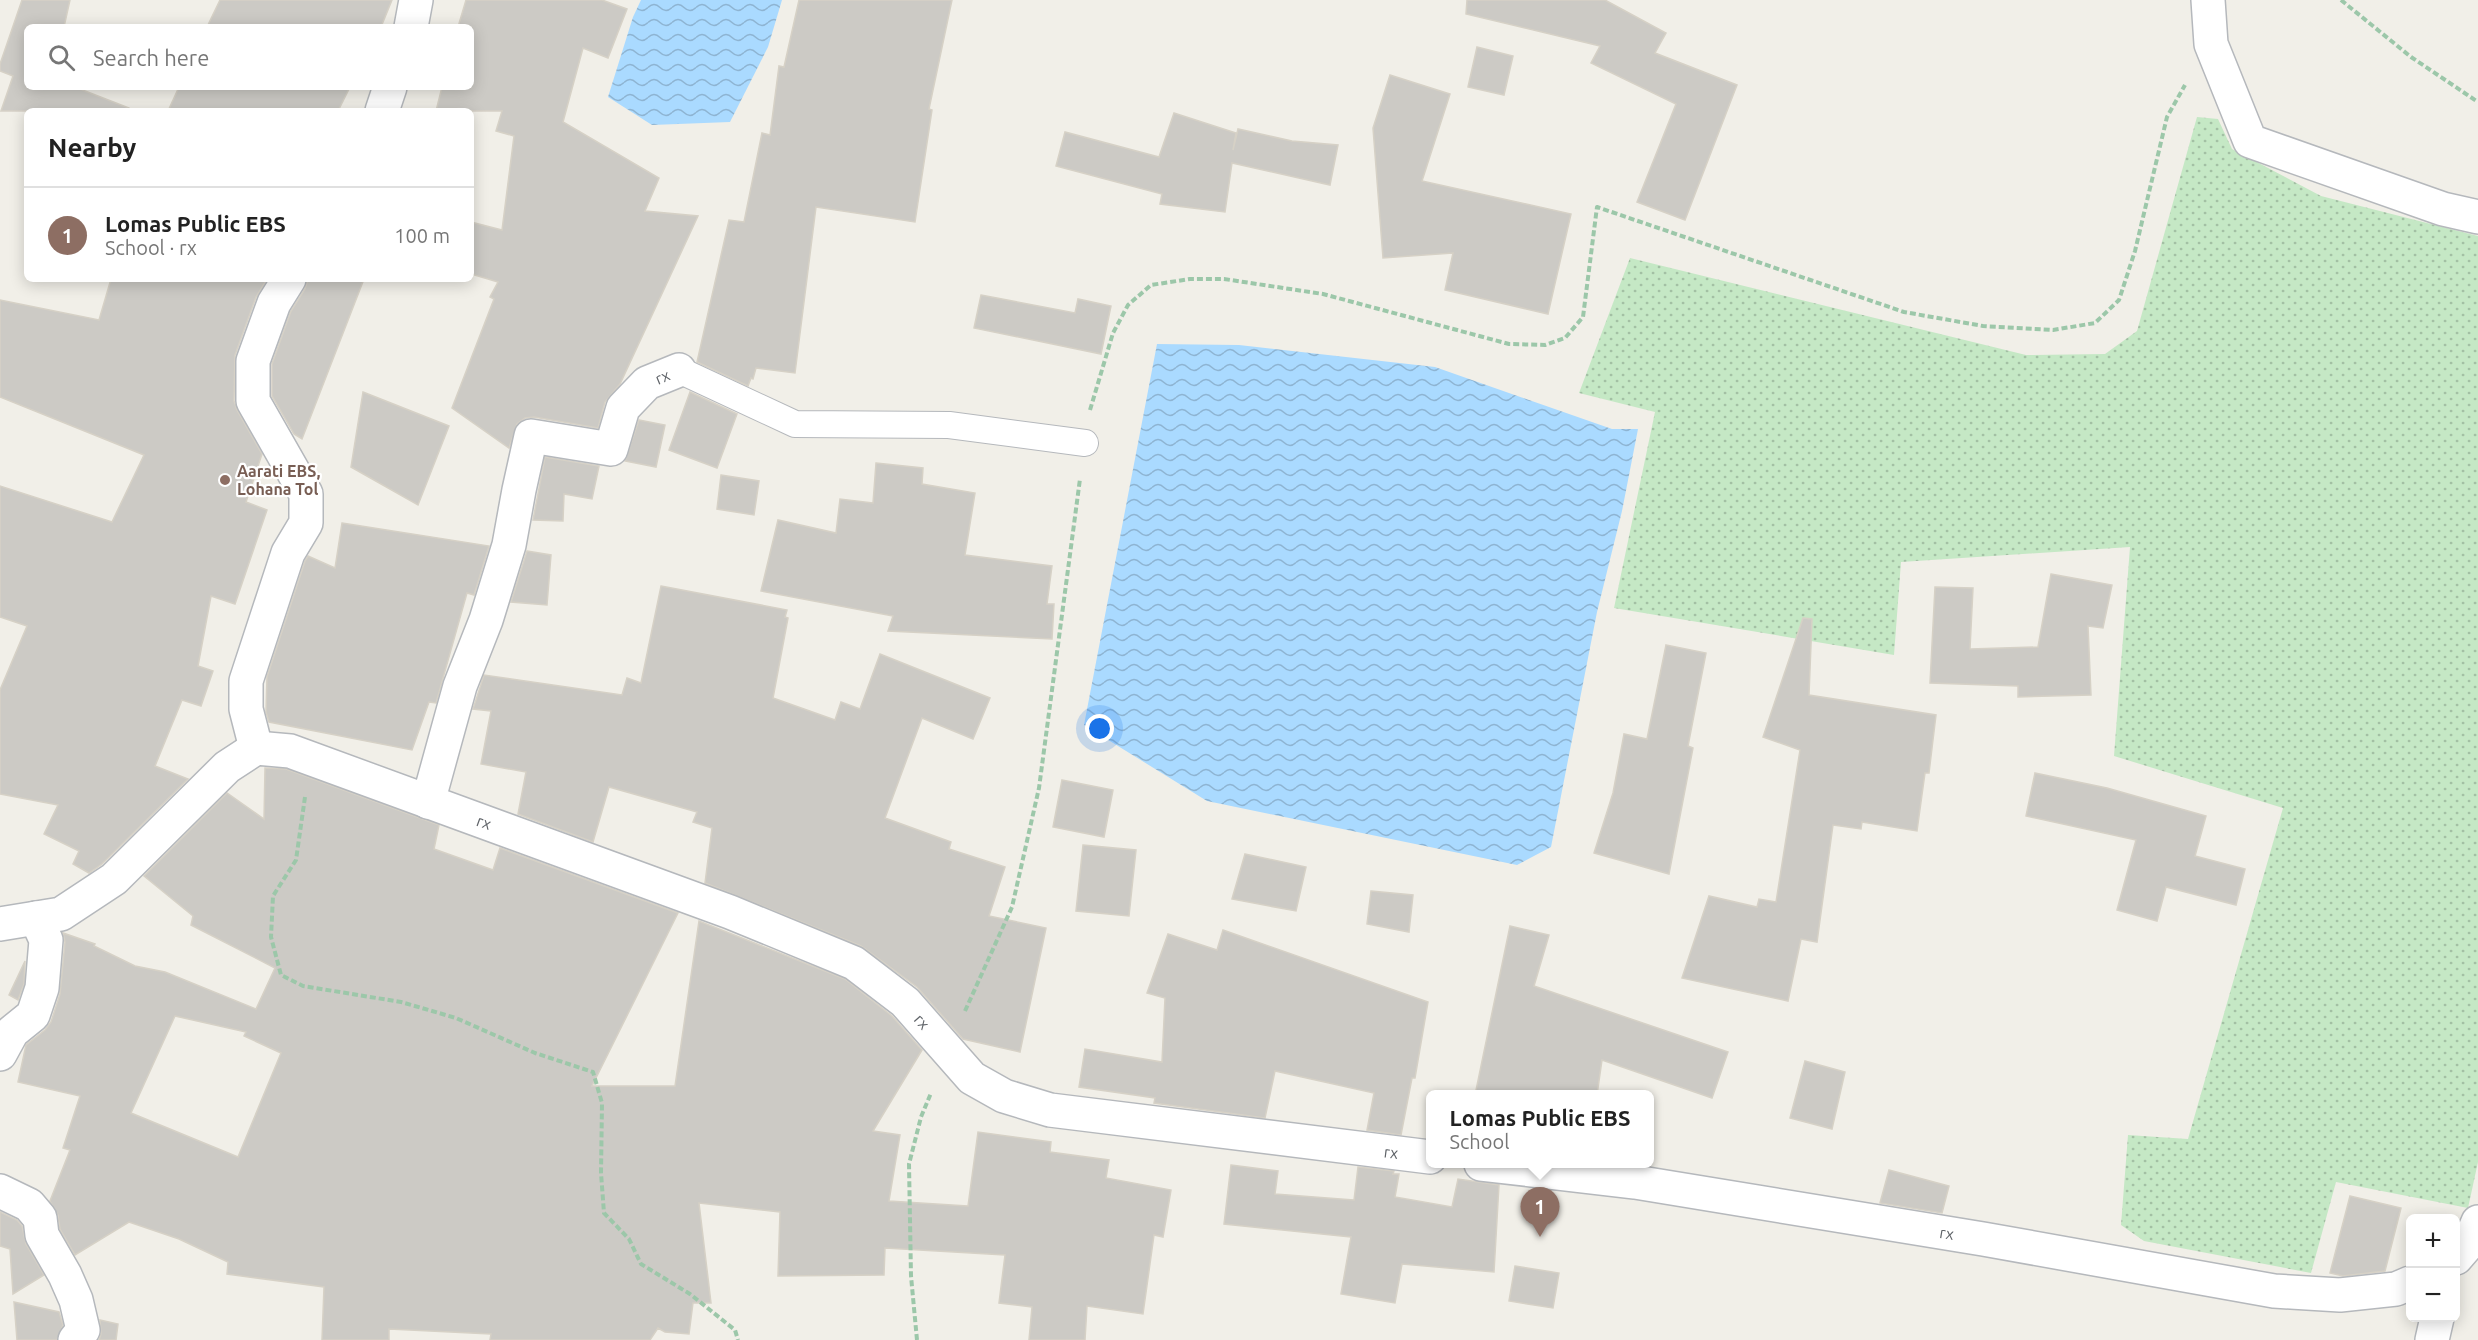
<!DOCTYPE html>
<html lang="en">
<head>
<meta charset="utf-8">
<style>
	:root { --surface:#fff; --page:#f2f2f2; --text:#222; --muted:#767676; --line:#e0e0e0; --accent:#2563eb }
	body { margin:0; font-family:Ubuntu,sans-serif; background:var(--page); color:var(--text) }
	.controls { position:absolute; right:18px; bottom:18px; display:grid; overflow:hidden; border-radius:9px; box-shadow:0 3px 15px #0003 }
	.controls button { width:54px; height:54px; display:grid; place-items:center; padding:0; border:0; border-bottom:2px solid var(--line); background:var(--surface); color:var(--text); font:30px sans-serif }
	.you { position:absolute; left:1100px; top:729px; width:21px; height:21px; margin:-15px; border:4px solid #fff; border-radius:50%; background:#1a73e8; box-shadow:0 0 0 9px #1a73e833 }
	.badge { display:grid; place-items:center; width:39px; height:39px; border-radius:50%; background:var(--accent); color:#fff; font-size:20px; font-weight:700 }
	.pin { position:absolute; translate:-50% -50px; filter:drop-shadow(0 2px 3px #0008) }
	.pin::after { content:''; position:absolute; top:32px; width:21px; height:18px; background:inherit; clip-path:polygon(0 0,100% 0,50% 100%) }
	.popup { position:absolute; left:1426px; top:1090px; width:228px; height:78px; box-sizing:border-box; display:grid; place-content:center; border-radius:9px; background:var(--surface); filter:drop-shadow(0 2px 4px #0005); font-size:20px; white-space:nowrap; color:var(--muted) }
	.popup b { font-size:22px; color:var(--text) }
	.popup::after { content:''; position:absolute; left:50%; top:100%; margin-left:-12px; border:12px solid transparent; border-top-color:var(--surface) }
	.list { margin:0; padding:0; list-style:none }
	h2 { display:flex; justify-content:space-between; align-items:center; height:78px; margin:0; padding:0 24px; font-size:26px }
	h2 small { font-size:20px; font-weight:400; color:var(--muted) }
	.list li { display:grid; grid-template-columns:39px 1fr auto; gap:18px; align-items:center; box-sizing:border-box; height:96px; padding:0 24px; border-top:2px solid var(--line) }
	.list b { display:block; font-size:22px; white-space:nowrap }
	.list p { margin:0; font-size:20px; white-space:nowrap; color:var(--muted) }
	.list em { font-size:20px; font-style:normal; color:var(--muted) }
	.icon { flex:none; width:33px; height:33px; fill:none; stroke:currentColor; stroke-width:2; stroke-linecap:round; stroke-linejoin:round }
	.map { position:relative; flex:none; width:2478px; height:1340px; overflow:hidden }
	.search { position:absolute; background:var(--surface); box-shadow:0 3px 15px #0003; left:24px; top:24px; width:450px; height:66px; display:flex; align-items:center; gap:15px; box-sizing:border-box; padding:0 21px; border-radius:9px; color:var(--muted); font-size:22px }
	.panel { position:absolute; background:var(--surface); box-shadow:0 3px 15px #0003; left:24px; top:108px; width:450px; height:174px; border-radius:9px }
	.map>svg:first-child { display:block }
</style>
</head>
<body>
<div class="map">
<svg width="2478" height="1340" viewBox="0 0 2478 1340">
	<defs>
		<pattern id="grass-dots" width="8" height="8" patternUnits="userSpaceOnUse" patternTransform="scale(1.5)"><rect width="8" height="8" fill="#c5e8c5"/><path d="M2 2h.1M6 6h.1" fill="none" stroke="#a3c0a4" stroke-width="1.8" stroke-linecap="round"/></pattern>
		<pattern id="water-waves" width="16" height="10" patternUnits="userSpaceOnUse" patternTransform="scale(1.5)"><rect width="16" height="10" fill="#aadaff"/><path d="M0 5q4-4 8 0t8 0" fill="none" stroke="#8eb4d2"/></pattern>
	</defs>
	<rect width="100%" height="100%" fill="#f1efe8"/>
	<path fill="url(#grass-dots)" d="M 2197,117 L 2218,119 L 2232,149 L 2321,196 L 2478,236 L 2478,1162 L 2468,1208 L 2336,1182 L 2311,1273 L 2144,1241 L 2121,1225 L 2128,1135 L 2188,1139 L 2283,808 L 2114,756 L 2130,547 L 1901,562 L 1894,655 L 1614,608 L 1655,412 L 1579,393 L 1630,258 L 2026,355 L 2105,354 L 2137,331 Z"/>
	<g fill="url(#water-waves)">
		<path d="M 641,0 L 782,0 L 768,47 L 730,122 L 652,125 L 608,97 L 633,17 Z"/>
		<path d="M 1157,344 L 1239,345 L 1435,367 L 1612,429 L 1638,429 L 1622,511 L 1597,612 L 1551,847 L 1517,865 L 1207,801 L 1084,725 Z"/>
	</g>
	<g fill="#cccac5" stroke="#d6d1c6" stroke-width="1.5" fill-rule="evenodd">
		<path d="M 22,0 L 70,0 L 64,27 L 27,27 L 27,87 L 75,87 L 129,108 L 129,111 L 1,111 L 13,76 L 0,71 L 0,64 Z"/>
		<path d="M 220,0 L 392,0 L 381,27 L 207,27 Z"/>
		<path d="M 466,0 L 602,0 L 627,9 L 608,58 L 583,48 L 563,122 L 659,178 L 645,211 L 698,216 L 620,384 L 605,402 L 598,428 L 534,417 L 525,418 L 517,424 L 509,448 L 452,408 L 494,299 L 490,297 L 498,282 L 471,274 L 471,222 L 502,230 L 514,136 L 496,131 L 502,111 L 436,111 L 442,87 L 471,87 L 471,27 L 458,27 Z"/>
		<path d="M 799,0 L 952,0 L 929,109 L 932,110 L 915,222 L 816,207 L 795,373 L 756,368 L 753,379 L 751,378 L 748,386 L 697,362 L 729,220 L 744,222 L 762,133 L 770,135 L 779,66 L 784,67 Z"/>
		<path d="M 1467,0 L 1605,0 L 1666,33 L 1655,53 L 1737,85 L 1685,220 L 1637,202 L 1676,104 L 1591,63 L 1600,46 L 1466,14 Z"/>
		<path d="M 1477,47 L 1513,56 L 1504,95 L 1468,87 Z"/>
		<path d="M 1390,75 L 1450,94 L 1422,181 L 1571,214 L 1548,314 L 1445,290 L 1453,253 L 1383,258 L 1373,128 Z"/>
		<path d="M 179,87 L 350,87 L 338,111 L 168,111 Z"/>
		<path d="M 1174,113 L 1236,133 L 1233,150 L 1238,129 L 1292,141 L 1338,145 L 1330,185 L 1232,163 L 1225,212 L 1160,204 L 1162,194 L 1056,166 L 1065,132 L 1159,157 Z"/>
		<path d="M 111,279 L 267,279 L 256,297 L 235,355 L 234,401 L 237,410 L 262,454 L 246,502 L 267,510 L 235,604 L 211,596 L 198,666 L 213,671 L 201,706 L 182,700 L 155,766 L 188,779 L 102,864 L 89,873 L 73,864 L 79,851 L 44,834 L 58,805 L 0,794 L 0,690 L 27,626 L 0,617 L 0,486 L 112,522 L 144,455 L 0,397 L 0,300 L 99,320 Z"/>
		<path d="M 308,279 L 364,279 L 302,439 L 294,434 L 272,396 L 272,364 L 291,311 L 305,289 Z"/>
		<path d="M 981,295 L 1075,313 L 1078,299 L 1111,306 L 1101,354 L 974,328 Z"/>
		<path d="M 363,392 L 449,426 L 418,505 L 351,467 Z"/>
		<path d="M 690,392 L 737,414 L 717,468 L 669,450 Z"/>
		<path d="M 639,420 L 665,425 L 656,467 L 625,461 Z"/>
		<path d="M 545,457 L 599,466 L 592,499 L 564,494 L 563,521 L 533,520 Z"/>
		<path d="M 876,463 L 923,468 L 922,484 L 975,493 L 965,555 L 1052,566 L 1047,604 L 1054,604 L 1052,639 L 888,631 L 893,616 L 761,591 L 778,520 L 836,533 L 840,499 L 873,503 Z"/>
		<path d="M 721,475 L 759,481 L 754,515 L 717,509 Z"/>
		<path d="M 342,523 L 489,546 L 474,595 L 467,593 L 436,703 L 429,702 L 412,750 L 269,722 L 266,712 L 267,677 L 305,561 L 308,556 L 335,568 Z"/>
		<path d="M 527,551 L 551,555 L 547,605 L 511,602 Z"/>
		<path d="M 2051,574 L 2112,585 L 2103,628 L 2088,626 L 2091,695 L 2018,697 L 2018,686 L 1930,683 L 1935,587 L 1973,588 L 1970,649 L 2038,647 Z"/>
		<path d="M 661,586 L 787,610 L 785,617 L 788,618 L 773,698 L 835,720 L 841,702 L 860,709 L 880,654 L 990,698 L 973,739 L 922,718 L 885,818 L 951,842 L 949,849 L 1005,867 L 989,916 L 1046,928 L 1020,1052 L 963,1039 L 917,987 L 861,946 L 705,883 L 712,828 L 693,822 L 697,812 L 609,787 L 593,842 L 518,814 L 526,772 L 481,764 L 491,711 L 473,709 L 484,675 L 622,695 L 627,678 L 641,683 Z"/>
		<path d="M 1803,618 L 1812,619 L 1809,695 L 1936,715 L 1929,773 L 1925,773 L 1917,831 L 1862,822 L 1861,829 L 1833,825 L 1817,942 L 1801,939 L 1788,1001 L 1682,978 L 1709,896 L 1757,907 L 1759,899 L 1776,902 L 1800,750 L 1763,737 Z"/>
		<path d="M 1666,645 L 1706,653 L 1688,746 L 1693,748 L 1669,874 L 1594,853 L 1613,793 L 1624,734 L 1647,739 Z"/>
		<path d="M 265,768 L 286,769 L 439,825 L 434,849 L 493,870 L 500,848 L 678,913 L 592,1086 L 675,1086 L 699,921 L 845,979 L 892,1016 L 922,1050 L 873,1131 L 900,1135 L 889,1201 L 968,1206 L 978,1132 L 1051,1142 L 1050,1152 L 1109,1160 L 1106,1178 L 1171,1190 L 1163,1237 L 1154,1235 L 1143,1314 L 1087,1306 L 1085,1340 L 1029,1340 L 1032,1307 L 999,1303 L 1005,1255 L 885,1248 L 884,1275 L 778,1276 L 780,1212 L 699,1203 L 711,1303 L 693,1303 L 689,1334 L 665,1332 L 658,1328 L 650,1340 L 490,1340 L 491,1334 L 389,1329 L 389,1340 L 322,1340 L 324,1287 L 227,1274 L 228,1262 L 179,1239 L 129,1222 L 75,1255 L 60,1229 L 58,1215 L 50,1201 L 70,1150 L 63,1148 L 80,1096 L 18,1082 L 26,1045 L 45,1030 L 51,1022 L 60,994 L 65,942 L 63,933 L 95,944 L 94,946 L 135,966 L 165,972 L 256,1009 L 275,968 L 191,925 L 193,916 L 144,876 L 227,793 L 264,819 ZM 175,1016 L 246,1032 L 244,1036 L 281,1053 L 238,1157 L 131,1113 Z"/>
		<path d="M 2035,773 L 2107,788 L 2206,816 L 2195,856 L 2245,869 L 2236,905 L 2166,887 L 2157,921 L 2117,910 L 2136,840 L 2026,816 Z"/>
		<path d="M 1062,780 L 1113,790 L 1104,837 L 1053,827 Z"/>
		<path d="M 1083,845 L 1136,850 L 1129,916 L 1076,911 Z"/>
		<path d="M 1245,854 L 1306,867 L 1296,911 L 1232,899 Z"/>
		<path d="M 1371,891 L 1413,895 L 1409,932 L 1367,924 Z"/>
		<path d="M 1510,926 L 1549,935 L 1534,986 L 1728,1052 L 1712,1098 L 1602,1060 L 1597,1095 L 1475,1095 Z"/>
		<path d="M 1223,930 L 1428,1002 L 1415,1078 L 1412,1078 L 1401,1135 L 1367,1130 L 1374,1093 L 1275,1071 L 1265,1118 L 1154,1103 L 1155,1098 L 1079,1087 L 1085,1049 L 1162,1062 L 1165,998 L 1147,993 L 1168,934 L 1217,950 Z"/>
		<path d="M 25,961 L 24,984 L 18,1000 L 9,995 Z"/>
		<path d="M 1805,1061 L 1845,1072 L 1832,1129 L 1790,1118 Z"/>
		<path d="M 1231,1165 L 1278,1171 L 1275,1194 L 1354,1200 L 1358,1167 L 1394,1171 L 1393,1174 L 1399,1174 L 1395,1197 L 1452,1207 L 1458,1179 L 1499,1185 L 1494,1272 L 1402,1264 L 1395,1303 L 1341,1294 L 1351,1237 L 1224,1224 Z"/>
		<path d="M 1889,1170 L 1949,1186 L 1942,1213 L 1880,1203 Z"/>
		<path d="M 2350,1196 L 2401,1208 L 2385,1271 L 2343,1276 L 2330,1273 Z"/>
		<path d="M 0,1212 L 17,1220 L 22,1226 L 26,1244 L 44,1275 L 13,1294 L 10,1249 L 0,1246 Z"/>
		<path d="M 1515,1266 L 1559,1273 L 1553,1308 L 1509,1301 Z"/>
		<path d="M 14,1302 L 59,1312 L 63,1325 L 57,1340 L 17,1340 Z"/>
		<path d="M 100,1320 L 118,1324 L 116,1340 L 99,1340 L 101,1334 Z"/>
	</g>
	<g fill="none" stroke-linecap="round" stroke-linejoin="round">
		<g stroke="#b5b8bc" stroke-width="28">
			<path id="service" d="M 679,370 L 795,424 L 949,425 L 1085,443"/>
		</g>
		<g stroke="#b5b8bc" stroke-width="36">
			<g id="minor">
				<path d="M 2208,0 L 2211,44 L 2250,141 L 2443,209 L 2478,217"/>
				<path d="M 411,27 L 416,0"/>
				<path d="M 382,111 L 390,87"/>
				<path d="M 256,748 L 246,709 L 246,681 L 288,553 L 306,523 L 306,494 L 253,401 L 253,361 L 274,303 L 289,279"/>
				<path id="s1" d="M 428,802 L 460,686 L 486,620 L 509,545 L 519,490 L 531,436 L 611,449 L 623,408 L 647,383 L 679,370"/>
				<path id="s2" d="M 0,924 L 61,914 L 114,879 L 227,767 L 256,748 L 290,751 L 730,912 L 854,963 L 905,1002 L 972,1078 L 1004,1096 L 1050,1110 L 1430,1157"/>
				<path d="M 0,1054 L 12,1032 L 33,1015 L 42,988 L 46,940 L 36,918"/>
				<path id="s3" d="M 1481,1164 L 1635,1182 L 1983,1239 L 2274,1291 L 2340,1295 L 2396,1289 L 2410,1283"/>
				<path d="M 0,1191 L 29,1205 L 40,1218 L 42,1235 L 65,1275 L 76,1300 L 83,1330 L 75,1340"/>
				<path d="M 2456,1258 L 2469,1243 L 2478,1222"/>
				<path d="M 2432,1340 L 2437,1318"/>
			</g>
		</g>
		<g stroke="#9cc7a9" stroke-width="4" stroke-dasharray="6 3" stroke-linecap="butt">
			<path d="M 2341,0 L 2411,57 L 2478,102"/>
			<path d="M 1090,410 L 1113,333 L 1128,305 L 1151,285 L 1190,279 L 1224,279 L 1323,294 L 1509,344 L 1545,345 L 1565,338 L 1583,317 L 1597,207 L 1904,312 L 1983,326 L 2053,330 L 2095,323 L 2119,300 L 2135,251 L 2167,117 L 2185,85"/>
			<path d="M 305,797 L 296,860 L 273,896 L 271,937 L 281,975 L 303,986 L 401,1002 L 456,1018 L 535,1053 L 593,1072 L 602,1103 L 601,1173 L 604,1213 L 629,1239 L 641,1264 L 690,1294 L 735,1330 L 738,1340"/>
			<path d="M 965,1011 L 1012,907 L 1039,788 L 1080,479"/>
			<path d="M 917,1340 L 911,1276 L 909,1164 L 921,1117 L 931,1093"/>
		</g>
		<use href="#service" stroke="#fff" stroke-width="26"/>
		<use href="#minor" stroke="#fff" stroke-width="33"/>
	</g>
	<circle fill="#8d6e63" stroke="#fff" stroke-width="2" cx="225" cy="480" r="6"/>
	<g text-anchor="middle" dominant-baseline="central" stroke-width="4.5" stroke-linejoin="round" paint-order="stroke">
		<g font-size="16" fill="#5f6368" stroke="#fff">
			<text stroke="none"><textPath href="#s1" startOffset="556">rx</textPath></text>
			<text stroke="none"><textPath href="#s2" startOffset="560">rx</textPath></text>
			<text stroke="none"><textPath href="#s2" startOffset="1046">rx</textPath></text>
			<text stroke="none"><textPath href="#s2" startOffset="1550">rx</textPath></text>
			<text stroke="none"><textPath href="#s3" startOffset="471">rx</textPath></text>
		</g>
		<g font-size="16" font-weight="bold" fill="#785e54" stroke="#fff" text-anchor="start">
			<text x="237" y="471">Aarati EBS,<tspan x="237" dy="18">Lohana Tol</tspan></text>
		</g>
	</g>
</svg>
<div class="controls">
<button>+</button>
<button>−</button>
</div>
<div class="you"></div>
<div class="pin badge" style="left:1540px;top:1237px;background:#8d6e63">1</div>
<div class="popup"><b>Lomas Public EBS</b>School</div>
<div class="search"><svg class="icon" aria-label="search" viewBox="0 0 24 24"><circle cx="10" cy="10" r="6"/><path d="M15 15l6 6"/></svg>Search here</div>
<section class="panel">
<h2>Nearby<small></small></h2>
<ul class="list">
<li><span class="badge" style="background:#8d6e63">1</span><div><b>Lomas Public EBS</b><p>School · rx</p></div><em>100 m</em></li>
</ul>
</section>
</div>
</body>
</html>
